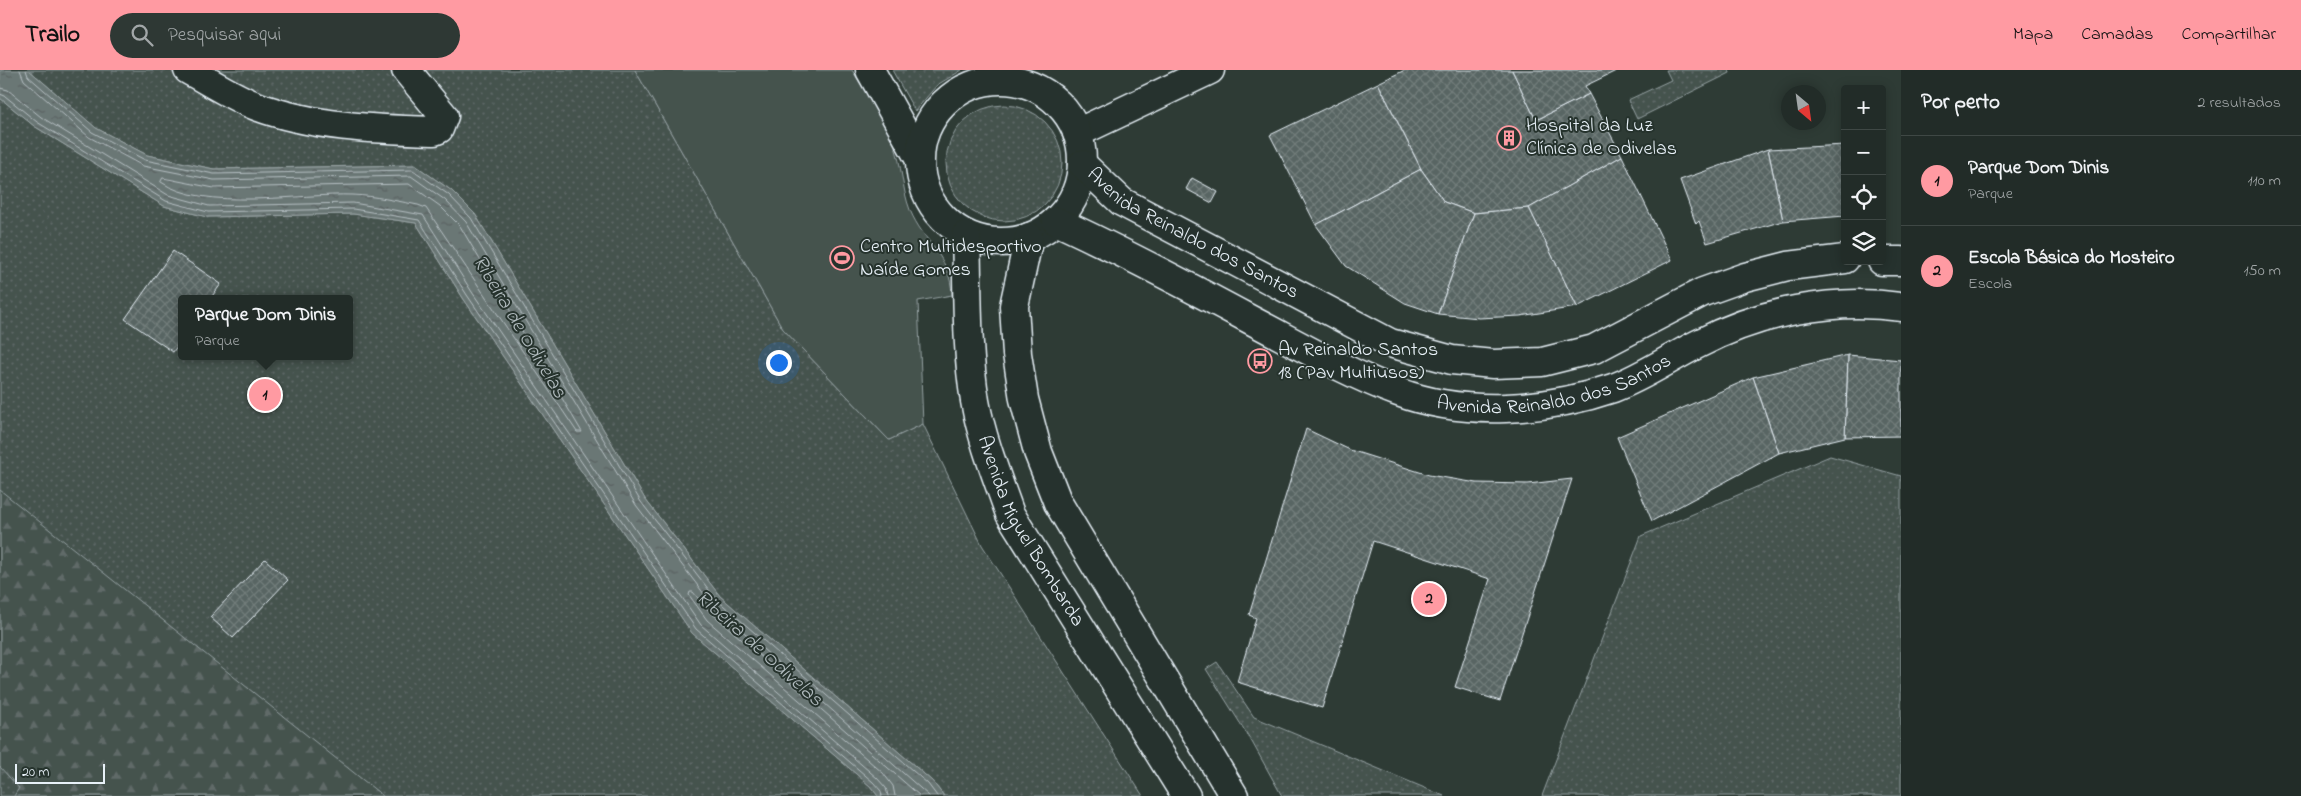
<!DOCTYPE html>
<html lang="pt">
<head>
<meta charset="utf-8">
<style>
	:root { --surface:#222c28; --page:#2e3834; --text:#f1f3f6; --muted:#a2a7a8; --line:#3f4845; --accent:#ff9aa2 }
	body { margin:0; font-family:"Indie Flower",sans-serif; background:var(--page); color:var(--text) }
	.controls { position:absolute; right:15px; top:15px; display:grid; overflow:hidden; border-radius:5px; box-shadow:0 2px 12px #0003 }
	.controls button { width:45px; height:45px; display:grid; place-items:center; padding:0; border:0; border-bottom:1px solid var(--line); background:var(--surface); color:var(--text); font:25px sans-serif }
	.compass { position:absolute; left:1781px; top:15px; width:45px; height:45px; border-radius:50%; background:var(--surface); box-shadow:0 2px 12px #0003; rotate:151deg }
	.scale { position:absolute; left:15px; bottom:12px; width:90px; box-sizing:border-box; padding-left:5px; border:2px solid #e8f1f8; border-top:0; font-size:14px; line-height:18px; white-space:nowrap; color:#e8f1f8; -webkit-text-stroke:4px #26332d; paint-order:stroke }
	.you { position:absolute; left:778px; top:292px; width:18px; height:18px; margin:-12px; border:4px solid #fff; border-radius:50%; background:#1a73e8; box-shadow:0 0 0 8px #1a73e833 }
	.badge { display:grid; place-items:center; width:32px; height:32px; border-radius:50%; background:var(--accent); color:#111; font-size:16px; font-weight:700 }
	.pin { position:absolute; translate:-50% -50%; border:2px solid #fff; box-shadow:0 1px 5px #0006 }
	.popup { position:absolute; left:178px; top:225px; width:175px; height:65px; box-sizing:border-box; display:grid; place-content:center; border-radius:5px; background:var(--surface); filter:drop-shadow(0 1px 4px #0005); font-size:16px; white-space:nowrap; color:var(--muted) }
	.popup b { font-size:19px; color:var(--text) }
	.popup::after { content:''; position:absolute; left:50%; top:100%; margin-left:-10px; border:10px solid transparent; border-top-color:var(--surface) }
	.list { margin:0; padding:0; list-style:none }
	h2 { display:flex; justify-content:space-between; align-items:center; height:65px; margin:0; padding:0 20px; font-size:21px }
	h2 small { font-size:16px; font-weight:400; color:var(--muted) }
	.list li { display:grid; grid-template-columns:32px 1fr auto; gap:15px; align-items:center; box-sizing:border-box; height:90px; padding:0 20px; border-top:1px solid var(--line) }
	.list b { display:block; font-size:19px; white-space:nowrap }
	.list p { margin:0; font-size:16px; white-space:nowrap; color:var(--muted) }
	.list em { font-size:16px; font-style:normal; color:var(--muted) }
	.icon { flex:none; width:28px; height:28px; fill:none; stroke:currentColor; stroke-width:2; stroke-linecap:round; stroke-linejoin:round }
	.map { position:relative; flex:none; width:1901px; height:726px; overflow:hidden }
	header { display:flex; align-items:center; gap:30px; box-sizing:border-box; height:70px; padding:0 25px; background:var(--accent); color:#111 }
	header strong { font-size:24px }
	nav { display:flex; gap:28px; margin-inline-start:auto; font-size:18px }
	.search { width:350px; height:45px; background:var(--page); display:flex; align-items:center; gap:12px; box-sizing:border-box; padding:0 18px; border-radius:28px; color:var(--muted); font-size:19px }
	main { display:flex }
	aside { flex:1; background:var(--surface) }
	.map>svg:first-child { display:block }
</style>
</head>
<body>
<header>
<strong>Trailo</strong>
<div class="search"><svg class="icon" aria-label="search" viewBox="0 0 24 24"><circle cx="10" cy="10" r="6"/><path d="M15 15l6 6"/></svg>Pesquisar aqui</div>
<nav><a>Mapa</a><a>Camadas</a><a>Compartilhar</a></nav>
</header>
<main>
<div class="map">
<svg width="1901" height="726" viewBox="0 0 1901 726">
	<defs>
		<pattern id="green-dots" width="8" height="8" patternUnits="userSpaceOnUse" patternTransform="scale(1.25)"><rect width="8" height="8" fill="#45524e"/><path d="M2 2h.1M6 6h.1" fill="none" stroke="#606b68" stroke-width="1.8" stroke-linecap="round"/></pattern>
		<pattern id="forest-firs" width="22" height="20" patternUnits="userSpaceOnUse" patternTransform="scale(1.25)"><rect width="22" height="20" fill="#45524e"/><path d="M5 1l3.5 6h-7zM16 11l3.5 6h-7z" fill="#606b68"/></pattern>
		<pattern id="water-ripples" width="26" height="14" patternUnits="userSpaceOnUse" patternTransform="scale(1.25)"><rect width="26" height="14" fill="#6b7775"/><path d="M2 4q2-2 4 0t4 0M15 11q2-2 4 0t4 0" fill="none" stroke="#586060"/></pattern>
		<pattern id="building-cross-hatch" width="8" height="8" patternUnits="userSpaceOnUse" patternTransform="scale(1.25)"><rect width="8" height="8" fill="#596563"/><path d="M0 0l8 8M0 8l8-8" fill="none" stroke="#717c7a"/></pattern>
	</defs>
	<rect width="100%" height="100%" fill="#2e3b35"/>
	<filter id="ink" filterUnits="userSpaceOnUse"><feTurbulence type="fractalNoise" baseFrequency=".02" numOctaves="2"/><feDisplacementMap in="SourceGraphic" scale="10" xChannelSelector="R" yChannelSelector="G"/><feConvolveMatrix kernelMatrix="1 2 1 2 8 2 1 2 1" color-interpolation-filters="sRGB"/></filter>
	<g filter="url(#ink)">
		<g fill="url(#green-dots)" stroke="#96a2a3" fill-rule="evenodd">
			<path d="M 29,0 L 635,0 L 783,259 L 889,370 L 923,354 L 982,475 L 1143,726 L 944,726 L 932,711 L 720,526 L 645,429 L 475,144 L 452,121 L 415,95 L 214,99 L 147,85 L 96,58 Z"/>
			<path d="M 892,0 L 962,0 L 937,15 L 915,41 Z"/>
			<path d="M 1666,0 L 1729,0 L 1730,3 L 1637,49 L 1628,30 L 1671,10 Z"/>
			<path d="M 0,28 L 34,56 L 164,136 L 207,147 L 353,144 L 416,153 L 463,228 L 692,563 L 870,716 L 878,726 L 0,726 ZM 181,229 L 349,229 L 349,286 L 181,286 Z"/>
			<circle cx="1004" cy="93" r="58"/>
			<path d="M 1830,386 L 1901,406 L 1901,726 L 1542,726 L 1641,466 Z"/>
			<path d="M 1217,592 L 1254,647 L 1444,726 L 1282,726 L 1252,672 L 1206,599 Z"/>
		</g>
		<path fill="url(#forest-firs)" stroke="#96a2a3" d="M 0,420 L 378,722 L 383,726 L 14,726 L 19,718 L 0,697 Z"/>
		<path fill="#45524e" stroke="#96a2a3" d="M 635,0 L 852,0 C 866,23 884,49 894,74 C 902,95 902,119 910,140 C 924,174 950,184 952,225 L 918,231 L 923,354 L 889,370 L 783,259 Z"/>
		<path fill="url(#water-ripples)" stroke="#9da8a9" d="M 0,0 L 29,0 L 96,58 L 147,85 L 214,99 L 415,95 L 452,121 L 475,144 L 645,429 L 720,526 L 932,711 L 944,726 L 878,726 L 870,716 L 692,563 L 463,228 L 416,153 L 353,144 L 207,147 L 164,136 L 34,56 L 0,28 Z"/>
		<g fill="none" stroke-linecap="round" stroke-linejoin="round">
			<g stroke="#b6c0c4" stroke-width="1">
				<path d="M 20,0 L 24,10 L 89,67 L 143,96 L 214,110 L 411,106 L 445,130 L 466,152 L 636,435 L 711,533 L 929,726"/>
				<path d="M 26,0 L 28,6 L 92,62 L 145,90 L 214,104 L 413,100 L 449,125 L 471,148 L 641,432 L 716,529 L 928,714 L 937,726"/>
				<path d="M 0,18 L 8,20 L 41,47 L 168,125 L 209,136 L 353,133 L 423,145 L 472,222 L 701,555 L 877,708 L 886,718 L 888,726"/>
				<path d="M 0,24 L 5,26 L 37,52 L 166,131 L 208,142 L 353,139 L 419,150 L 467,225 L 696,559 L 873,712 L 881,721 L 882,726"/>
				<path d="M 163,108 L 214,118 L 409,114 L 440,136 L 460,156 L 582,362 L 577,362 L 426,138 L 418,135 C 397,131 375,126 353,125 C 300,123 204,142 161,112 Z"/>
				<path d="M 895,726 L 893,716 L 883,703 L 707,550 L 689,525 L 690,522 L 693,522 L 708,540 L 920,726"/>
			</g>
		</g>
		<g fill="url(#building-cross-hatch)" stroke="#e8f1f8">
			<path d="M 1405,0 L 1512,0 L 1536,50 L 1589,24 L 1622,86 L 1529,138 L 1474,143 L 1444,132 L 1421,99 L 1378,13 Z"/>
			<path d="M 1512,0 L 1618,0 L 1585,16 L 1589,24 L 1536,50 Z"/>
			<path d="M 1378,13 L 1421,99 L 1316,155 L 1270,65 Z"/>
			<path d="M 1845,75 L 1845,146 L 1783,151 L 1768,79 Z"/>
			<path d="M 1768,79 L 1783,151 L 1707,173 L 1699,151 L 1696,154 L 1680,110 Z"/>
			<path d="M 1622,86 L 1672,190 L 1577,237 L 1529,138 Z"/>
			<path d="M 1421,99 L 1444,132 L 1474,143 L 1438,244 L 1405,233 L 1346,196 L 1316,155 Z"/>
			<path d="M 1192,108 L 1218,122 L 1212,133 L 1186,119 Z"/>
			<path d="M 1529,138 L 1577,237 L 1520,246 L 1479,248 L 1438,244 L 1474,143 Z"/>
			<path d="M 173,181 L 221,214 L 210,229 L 181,229 L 181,270 L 173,282 L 125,249 Z"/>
			<path d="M 1848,285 L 1901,290 L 1901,366 L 1845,367 Z"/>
			<path d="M 1848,285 L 1845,367 L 1779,383 L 1753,307 Z"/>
			<path d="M 1753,307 L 1779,383 L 1652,451 L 1617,367 Z"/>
			<path d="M 1306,359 L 1350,380 L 1429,405 L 1477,413 L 1528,414 L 1572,409 L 1500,631 L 1455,617 L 1490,509 L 1373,471 L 1322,638 L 1237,612 L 1256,548 L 1249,545 Z"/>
			<path d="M 265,489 L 288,510 L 233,568 L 210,547 Z"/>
		</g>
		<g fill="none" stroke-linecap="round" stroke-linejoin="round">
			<g stroke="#e8f1f8" stroke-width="31">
				<g id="minor">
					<path d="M 188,0 C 210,12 233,27 256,36 C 312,57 374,59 434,61 L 439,59 L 444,46 L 406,0"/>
					<path d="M 1077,63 L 1210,0"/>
				</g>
			</g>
			<g stroke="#e8f1f8" stroke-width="31">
				<g id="major">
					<path d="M 870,0 L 919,88"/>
					<circle cx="1001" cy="91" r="81"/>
					<path id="s1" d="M 1082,94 L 1122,132 L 1390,273 L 1452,290 L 1493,294 L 1542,292 L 1594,279 L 1703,222 L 1745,207 L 1788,196 L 1845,189"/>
					<path id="s2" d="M 1056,151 C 1122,181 1186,215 1251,250 C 1299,275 1347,303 1398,322 C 1465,347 1546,341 1613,318 C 1643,307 1670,288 1698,274 C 1759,242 1833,227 1901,237"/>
					<path id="s3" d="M 966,165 C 968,220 966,277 975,331 C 982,370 997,407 1010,444 L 1186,726"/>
					<path d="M 1029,167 L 1014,236 L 1017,284 L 1024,329 L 1038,382 L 1058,433 L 1234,726"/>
					<path d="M 1882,191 L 1901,191"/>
				</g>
			</g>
			<use href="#minor" stroke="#26332d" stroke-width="28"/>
			<use href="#major" stroke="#26332d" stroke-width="28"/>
		</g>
	</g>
	<defs>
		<g id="building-ring" transform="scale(1.25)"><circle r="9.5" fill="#26332d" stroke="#ff9aa2" stroke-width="1.5"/><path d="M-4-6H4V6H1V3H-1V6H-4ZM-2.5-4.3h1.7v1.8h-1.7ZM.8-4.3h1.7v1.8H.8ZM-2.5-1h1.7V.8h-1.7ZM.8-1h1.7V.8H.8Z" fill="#ff9aa2"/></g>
		<g id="stadium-ring" transform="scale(1.25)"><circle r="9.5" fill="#26332d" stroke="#ff9aa2" stroke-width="1.5"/><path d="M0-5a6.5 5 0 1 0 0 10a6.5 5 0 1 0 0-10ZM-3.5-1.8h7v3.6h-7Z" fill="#ff9aa2"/></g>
		<g id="bus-ring" transform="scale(1.25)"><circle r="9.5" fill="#26332d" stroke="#ff9aa2" stroke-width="1.5"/><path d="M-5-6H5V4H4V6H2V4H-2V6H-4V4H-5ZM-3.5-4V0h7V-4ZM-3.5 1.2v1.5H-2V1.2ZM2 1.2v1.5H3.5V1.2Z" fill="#ff9aa2"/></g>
	</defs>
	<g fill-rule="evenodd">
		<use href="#building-ring" x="1509" y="68"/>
		<use href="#stadium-ring" x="842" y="188"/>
		<use href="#bus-ring" x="1260" y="291"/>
	</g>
	<g text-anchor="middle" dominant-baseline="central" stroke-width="4" stroke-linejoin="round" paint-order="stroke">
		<g font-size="20" fill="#e8f1f8" stroke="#26332d" text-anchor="start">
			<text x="1526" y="56">Hospital da Luz<tspan x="1526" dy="23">Clínica de Odivelas</tspan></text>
			<text x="860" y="177">Centro Multidesportivo<tspan x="860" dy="23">Naíde Gomes</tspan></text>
			<text x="1278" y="280">Av Reinaldo Santos<tspan x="1278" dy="23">18 (Pav Multiusos)</tspan></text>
		</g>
		<g font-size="20" fill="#e8f1f8" stroke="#26332d">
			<text stroke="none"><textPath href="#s1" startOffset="132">Avenida Reinaldo dos Santos</textPath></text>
			<text stroke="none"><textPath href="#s2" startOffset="544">Avenida Reinaldo dos Santos</textPath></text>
			<text stroke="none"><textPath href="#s3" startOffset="309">Avenida Miguel Bombarda</textPath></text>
		</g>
		<g font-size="21" font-style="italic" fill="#b0babd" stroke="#26332d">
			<text transform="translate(519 257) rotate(59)">Ribeira de Odivelas</text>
			<text transform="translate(759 579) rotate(42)">Ribeira de Odivelas</text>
		</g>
	</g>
</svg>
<div class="controls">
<button>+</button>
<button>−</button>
<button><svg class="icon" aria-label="locate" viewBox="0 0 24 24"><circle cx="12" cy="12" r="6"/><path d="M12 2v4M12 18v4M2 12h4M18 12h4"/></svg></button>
<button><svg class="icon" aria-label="layers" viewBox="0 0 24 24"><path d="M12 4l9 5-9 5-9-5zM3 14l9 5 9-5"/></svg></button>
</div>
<svg class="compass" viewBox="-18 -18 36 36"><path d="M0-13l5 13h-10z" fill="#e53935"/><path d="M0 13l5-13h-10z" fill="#a2a7a8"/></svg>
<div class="scale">20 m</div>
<div class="you"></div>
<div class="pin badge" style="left:265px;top:325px">1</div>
<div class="popup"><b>Parque Dom Dinis</b>Parque</div>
<div class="pin badge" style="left:1429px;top:529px">2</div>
</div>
<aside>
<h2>Por perto<small>2 resultados</small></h2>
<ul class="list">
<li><span class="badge">1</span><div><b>Parque Dom Dinis</b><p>Parque</p></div><em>110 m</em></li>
<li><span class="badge">2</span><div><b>Escola Básica do Mosteiro</b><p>Escola</p></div><em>150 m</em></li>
</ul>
</aside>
</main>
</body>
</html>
